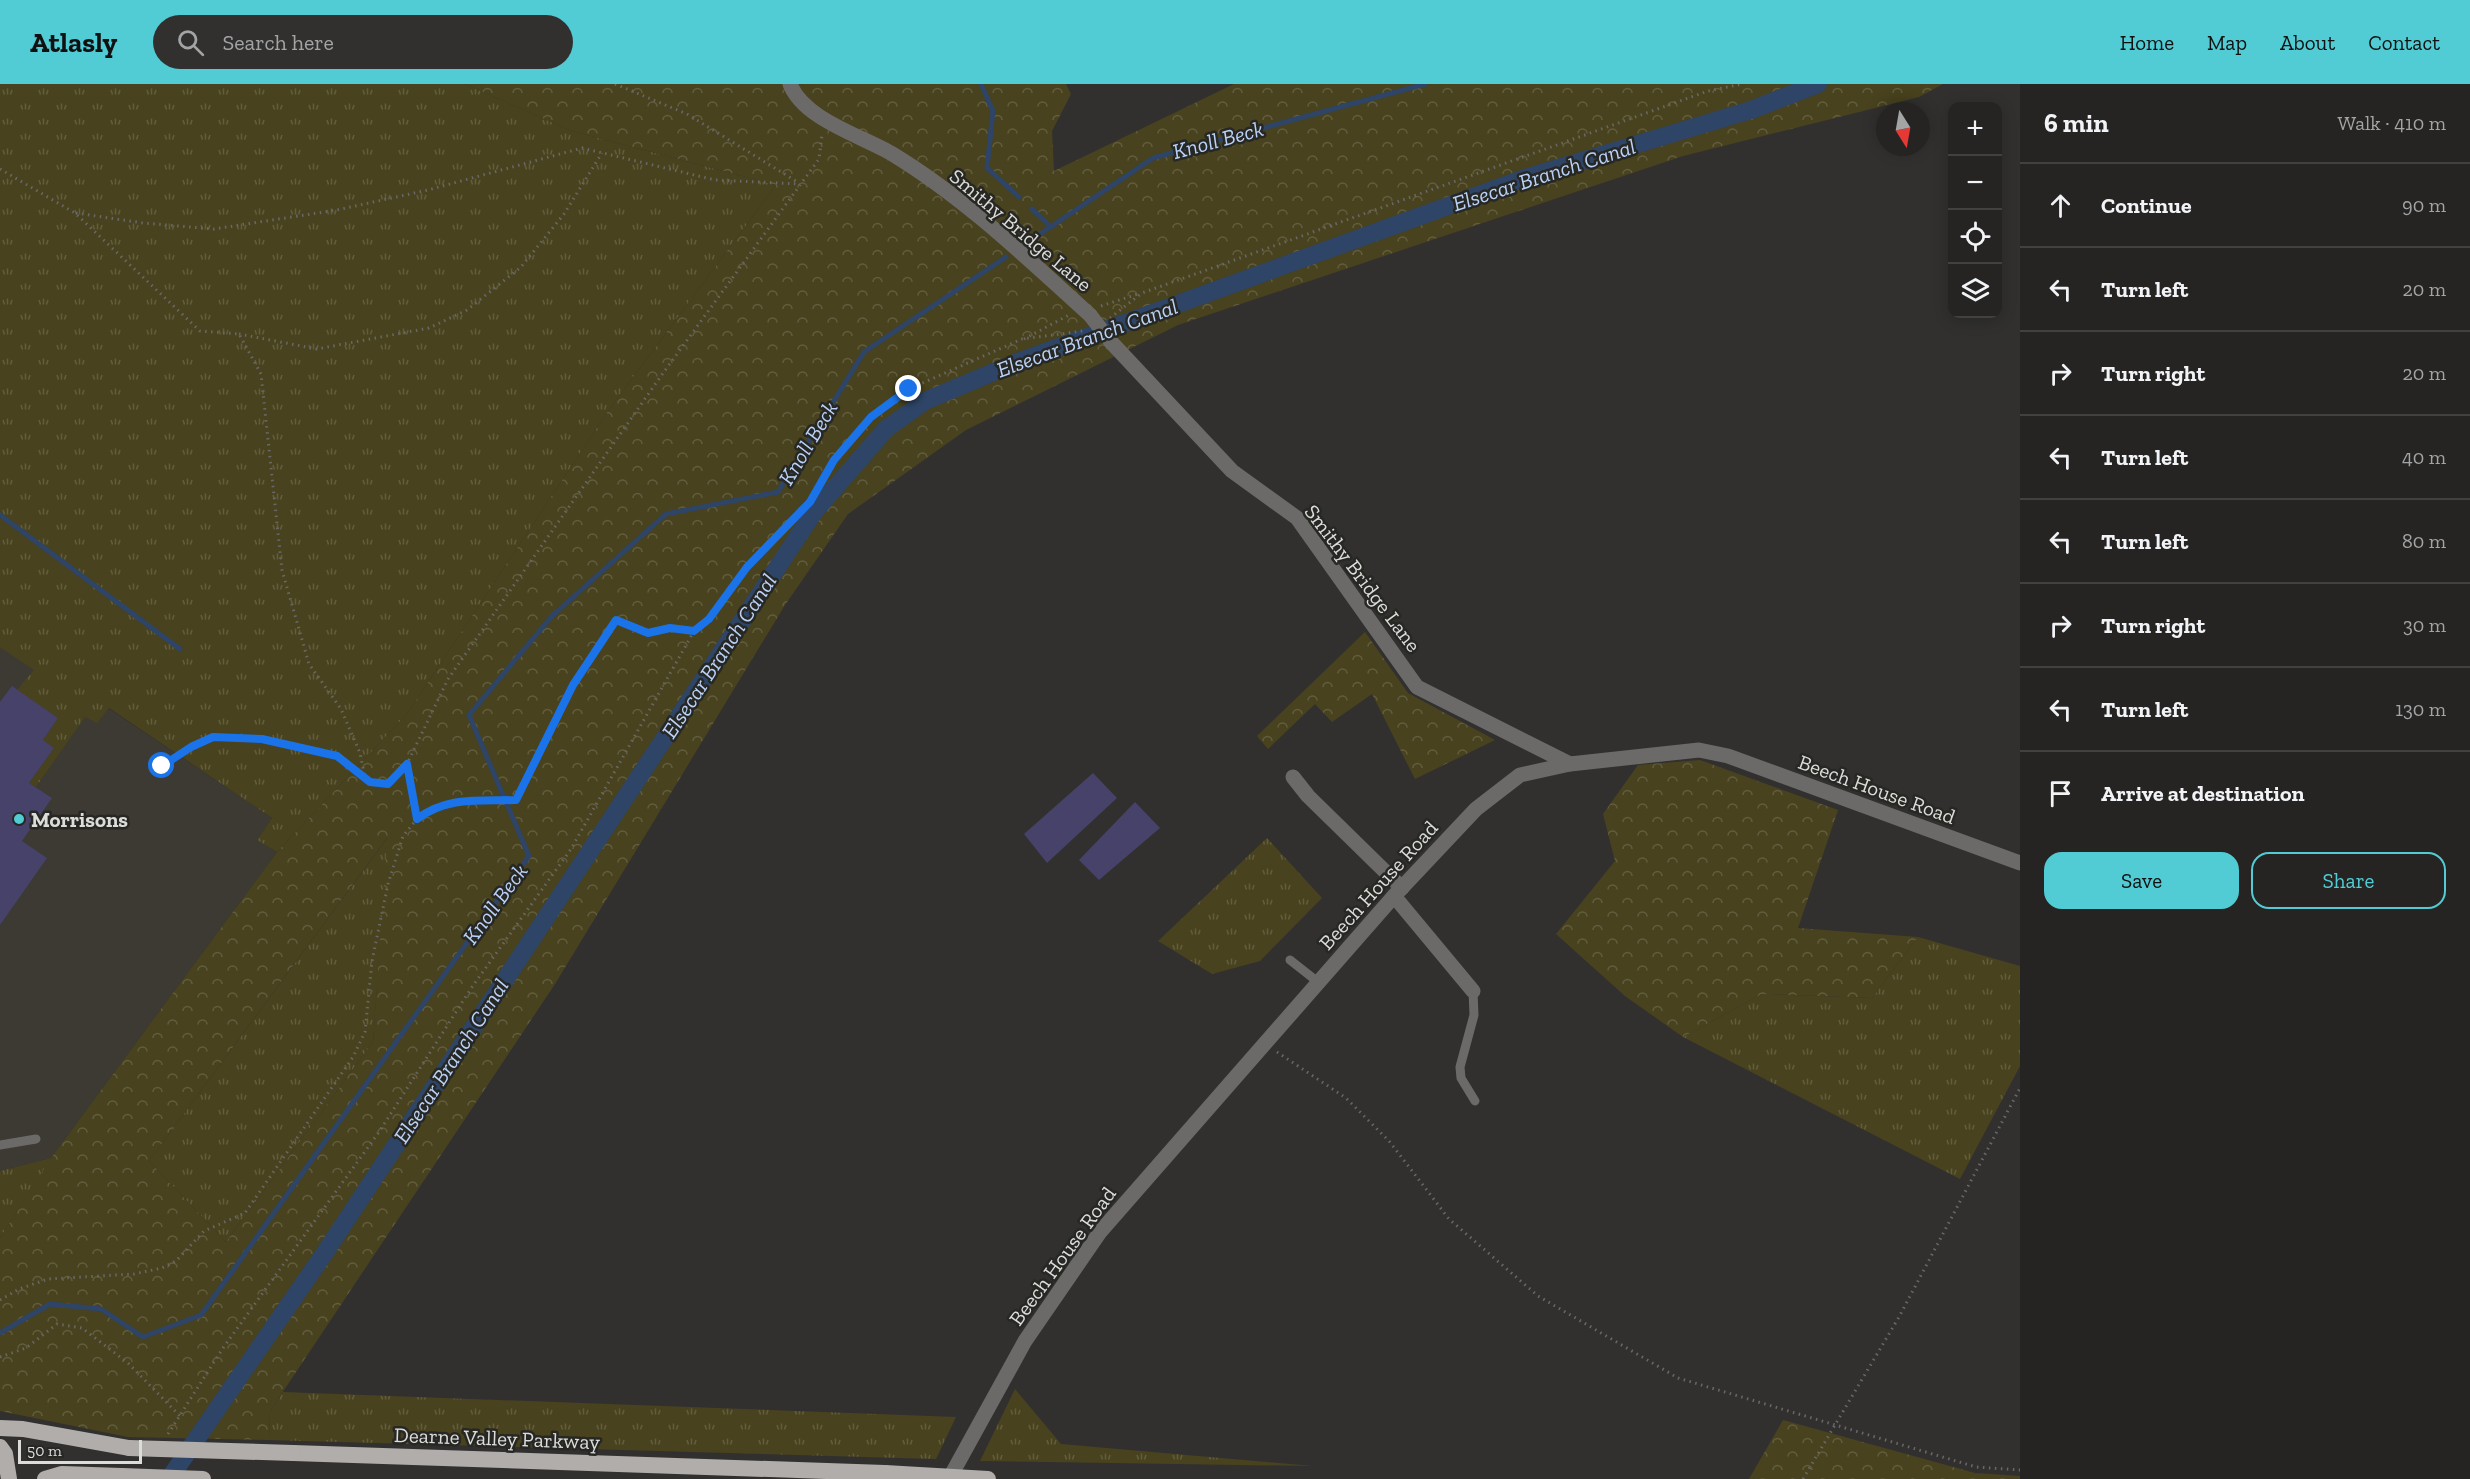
<!DOCTYPE html>
<html lang="en">
<head>
<meta charset="utf-8">
<style>
	:root { --surface:#252422; --page:#31302f; --text:#f1f3f6; --muted:#a3a4a5; --line:#424140; --accent:#51ccd5 }
	body { margin:0; font-family:"Zilla Slab",serif; background:var(--page); color:var(--text) }
	.controls { position:absolute; right:18px; top:18px; display:grid; overflow:hidden; border-radius:12px; box-shadow:0 3px 15px #0003 }
	.controls button { width:54px; height:54px; display:grid; place-items:center; padding:0; border:0; border-bottom:2px solid var(--line); background:var(--surface); color:var(--text); font:30px sans-serif }
	.compass { position:absolute; left:1876px; top:18px; width:54px; height:54px; border-radius:50%; background:var(--surface); box-shadow:0 3px 15px #0003; rotate:169deg }
	.scale { position:absolute; left:18px; bottom:15px; width:124px; box-sizing:border-box; padding-left:6px; border:3px solid #dcdcda; border-top:0; font-size:16px; line-height:21px; white-space:nowrap; color:#dcdcda; -webkit-text-stroke:4px #272724; paint-order:stroke }
	.stop { position:absolute; width:18px; height:18px; margin:-14px; border:4px solid #1a73e8; border-radius:50%; background:#fff }
	.stop.end { background:#1a73e8; border-color:#fff; box-shadow:0 2px 6px #0008 }
	.list { margin:0; padding:0; list-style:none }
	h2 { display:flex; justify-content:space-between; align-items:center; height:78px; margin:0; padding:0 24px; font-size:26px }
	h2 small { font-size:20px; font-weight:400; color:var(--muted) }
	.list li { display:grid; grid-template-columns:39px 1fr auto; gap:18px; align-items:center; box-sizing:border-box; height:84px; padding:0 24px; border-top:2px solid var(--line) }
	.list b { display:block; font-size:22px; white-space:nowrap }
	.list em { font-size:20px; font-style:normal; color:var(--muted) }
	.actions { display:flex; gap:12px; padding:18px 24px }
	.actions a { flex:1; padding:14px 0; border:2px solid var(--accent); border-radius:18px; text-align:center; font-size:21px; color:var(--accent) }
	.actions .main { background:var(--accent); color:#111 }
	.icon { flex:none; width:33px; height:33px; fill:none; stroke:currentColor; stroke-width:2; stroke-linecap:round; stroke-linejoin:round }
	.map { position:relative; flex:none; width:2020px; height:1395px; overflow:hidden }
	header { display:flex; align-items:center; gap:36px; box-sizing:border-box; height:84px; padding:0 30px; background:var(--accent); color:#111 }
	header strong { font-size:28px }
	nav { display:flex; gap:33px; margin-inline-start:auto; font-size:21px }
	.search { width:420px; height:54px; background:var(--page); display:flex; align-items:center; gap:15px; box-sizing:border-box; padding:0 21px; border-radius:33px; color:var(--muted); font-size:22px }
	main { display:flex }
	aside { flex:1; background:var(--surface) }
	.map>svg:first-child { display:block }
</style>
</head>
<body>
<header>
<strong>Atlasly</strong>
<div class="search"><svg class="icon" aria-label="search" viewBox="0 0 24 24"><circle cx="10" cy="10" r="6"/><path d="M15 15l6 6"/></svg>Search here</div>
<nav><a>Home</a><a>Map</a><a>About</a><a>Contact</a></nav>
</header>
<main>
<div class="map">
<svg width="2020" height="1395" viewBox="0 0 2020 1395">
	<defs>
		<pattern id="grass-tufts" width="24" height="20" patternUnits="userSpaceOnUse" patternTransform="scale(1.5)"><rect width="24" height="20" fill="#48421e"/><path d="M3 7l-1-3M5 7V3M7 7l1-3M15 17l-1-3M17 17v-4M19 17l1-3" fill="none" stroke="#625d3e"/></pattern>
		<pattern id="forest-crowns" width="20" height="18" patternUnits="userSpaceOnUse" patternTransform="scale(1.5)"><rect width="20" height="18" fill="#48421e"/><path d="M2 6a3 3 0 1 1 6 0M12 15a3 3 0 1 1 6 0" fill="none" stroke="#625d3e"/></pattern>
	</defs>
	<rect width="100%" height="100%" fill="#31302e"/>
	<path fill="#3c3a32" d="M 0,545 L 44,574 L 58,634 L 54,664 L 30,698 L 36,703 L 85,632 L 108,624 L 272,734 L 257,756 L 277,768 L 51,1074 L 0,1087 Z"/>
	<g fill="url(#grass-tufts)">
		<path d="M 0,0 L 465,0 L 572,47 L 776,101 L 608,327 L 407,630 L 277,768 L 257,756 L 272,734 L 109,624 L 97,639 L 85,633 L 36,703 L 29,699 L 54,664 L 43,656 L 58,634 L 17,606 L 34,586 L 0,563 Z"/>
		<path d="M 388,753 L 373,958 L 226,1158 L 149,1077 Z"/>
		<path d="M 1267,754 L 1322,814 L 1260,877 L 1212,890 L 1158,857 Z"/>
		<path d="M 1918,853 L 2020,882 L 2020,982 L 1960,1095 L 1683,953 L 1762,910 L 1872,914 Z"/>
		<path d="M 51,1074 L 51,1075 L 0,1154 L 0,1087 Z"/>
		<path d="M 1015,1305 L 1061,1360 L 1313,1382 L 980,1377 Z"/>
		<path d="M 283,1308 L 956,1333 L 936,1375 L 269,1356 L 270,1327 Z"/>
	</g>
	<g fill="url(#forest-crowns)" fill-rule="evenodd">
		<path d="M 465,0 L 1066,0 L 1071,10 L 1052,47 L 1054,87 L 1234,0 L 1943,0 L 1919,13 L 1683,72 L 1178,241 L 966,346 L 848,430 L 785,521 L 555,900 L 270,1327 L 269,1356 L 128,1353 L 0,1327 L 0,1154 L 51,1074 L 277,768 L 407,630 L 608,327 L 776,101 L 572,47 ZM 387,754 L 373,958 L 226,1158 L 149,1077 Z"/>
		<path d="M 1365,548 L 1408,609 L 1495,656 L 1415,695 L 1372,610 L 1332,638 L 1315,620 L 1268,665 L 1257,652 Z"/>
		<path d="M 1700,676 L 1838,726 L 1798,844 L 1918,853 L 1872,914 L 1762,910 L 1683,953 L 1625,912 L 1556,850 L 1615,777 L 1603,730 L 1638,681 Z"/>
		<path d="M 1783,1336 L 1975,1389 L 2020,1392 L 2020,1395 L 1749,1395 Z"/>
	</g>
	<g fill="none" stroke-linecap="round" stroke-linejoin="round">
		<g stroke="#2e4567" stroke-width="5">
			<path d="M 981,0 L 993,27 L 987,84 L 1019,113"/>
			<path d="M 1032,125 L 1051,143"/>
			<path d="M 1031,156 L 1153,74 L 1425,0"/>
			<path d="M 0,431 L 180,565"/>
			<path d="M 0,1249 L 50,1220 L 101,1225 L 143,1253 L 201,1231 L 529,772 L 469,631 L 552,532 L 666,430 L 778,408 L 864,268 L 1006,173"/>
		</g>
		<path stroke="#2e4567" stroke-width="18" d="M 169,1395 L 326,1167 L 814,428 L 886,345 L 925,317 L 1015,279 L 1528,93 L 1751,26 L 1818,0"/>
	</g>
	<g fill="#464269">
		<path d="M 12,602 L 58,634 L 43,656 L 54,664 L 29,699 L 52,714 L 22,757 L 47,774 L 0,841 L 0,618 Z"/>
		<path d="M 1093,689 L 1117,714 L 1047,779 L 1024,750 Z"/>
		<path d="M 1135,718 L 1160,744 L 1099,796 L 1079,776 Z"/>
	</g>
	<g fill="none" stroke-linecap="round" stroke-linejoin="round">
		<g stroke="#696866" stroke-width="3" stroke-dasharray="1.5 4.5" stroke-linecap="butt">
			<path d="M 615,0 L 687,30 L 799,99"/>
			<path d="M 0,85 L 75,129 L 200,247 L 239,250 L 261,290 L 282,486 L 309,580 L 341,625 L 360,669 L 365,694"/>
			<path d="M 76,129 L 143,139 L 214,145 L 337,126 L 428,106 L 582,64 L 715,96 L 800,100"/>
			<path d="M 1101,222 L 1138,210"/>
			<path d="M 1110,234 L 1142,209 L 1708,7 L 1742,0"/>
			<path d="M 239,250 L 317,265 L 429,244 L 467,226 L 521,183 L 564,130 L 602,69"/>
			<path d="M 1024,255 L 1069,231"/>
			<path d="M 162,682 L 191,663 L 212,653 L 262,655 L 337,672 L 370,698 L 388,700 L 407,680"/>
			<path d="M 417,735 L 407,680 L 448,595 L 661,292 L 819,75 L 822,51"/>
			<path d="M 1277,968 L 1346,1014 L 1389,1057 L 1449,1135 L 1538,1212 L 1678,1294 L 1976,1383 L 2020,1386"/>
			<path d="M 0,1216 L 19,1205 L 48,1195 L 134,1190 L 162,1184 L 176,1177 L 204,1147 L 245,1129 L 353,973 L 365,948 L 372,877 L 388,800 L 403,752 L 417,735 L 432,724 L 446,719 L 516,716 L 573,601 L 616,536 L 648,549 L 670,544 L 694,547"/>
			<path d="M 0,1273 L 26,1264 L 57,1240 L 82,1244 L 128,1279 L 180,1332"/>
			<path d="M 168,1350 L 223,1264 L 379,1048 L 472,903 L 571,765 L 694,547 L 709,535 L 747,483 L 810,418 L 835,376 L 871,333 L 909,305 L 1022,255 L 1083,247"/>
			<path d="M 1803,1395 L 1899,1233 L 2020,1004"/>
		</g>
		<g stroke="#6b6a69" stroke-width="9">
			<path d="M 1290,876 L 1318,898"/>
			<path d="M 1473,907 L 1474,931 L 1460,983 L 1461,994 L 1475,1017"/>
			<path d="M 0,1061 L 36,1055"/>
		</g>
		<g stroke="#6b6a69" stroke-width="15">
			<path d="M 790,0 C 804,36 863,52 894,71 C 966,115 1028,175 1090,231"/>
			<path d="M 1111,258 L 1232,387 L 1297,434 L 1417,603 L 1570,680"/>
			<path d="M 1293,693 L 1308,712 L 1402,804"/>
			<path d="M 1394,812 L 1473,907"/>
			<path d="M 949,1395 L 1025,1257 L 1100,1148 L 1394,812 L 1476,725 L 1520,691 L 1570,680 L 1699,666 L 1728,672 L 2020,779"/>
		</g>
		<g stroke="#b0adab" stroke-width="16">
			<path d="M 0,1344 L 23,1345 L 129,1364"/>
			<path d="M 0,1363 L 5,1370 L 9,1395"/>
			<path d="M 293,1369 L 885,1389"/>
			<path d="M 45,1395 L 62,1390 L 122,1392"/>
		</g>
		<path stroke="#6b6a69" stroke-width="15" d="M 1090,231 L 1111,258"/>
		<g stroke="#b0adab" stroke-width="16">
			<path d="M 129,1364 L 293,1369"/>
			<path d="M 885,1389 L 988,1395"/>
			<path d="M 122,1392 L 203,1395"/>
		</g>
	</g>
	<g fill="none" stroke-linecap="round" stroke-linejoin="round">
		<path stroke="#1a73e8" stroke-width="8" d="M 162,682 L 191,663 L 213,653 L 262,655 L 337,672 L 370,698 L 388,700 L 407,680 L 417,735 C 447,712 480,717 516,716 L 573,601 L 616,536 L 648,549 L 670,544 L 694,547 L 709,535 L 747,483 L 810,418 L 834,376 L 871,333 L 909,305"/>
	</g>
	<circle fill="#51ccd5" stroke="#272724" stroke-width="2" cx="19" cy="735" r="6"/>
	<g text-anchor="middle" dominant-baseline="central" stroke-width="5" stroke-linejoin="round" paint-order="stroke">
		<g font-size="21" fill="#dcdcda" stroke="#272724">
			<text transform="translate(1021 146) rotate(40)">Smithy Bridge Lane</text>
			<text transform="translate(1363 494) rotate(53)">Smithy Bridge Lane</text>
			<text transform="translate(1877 705) rotate(20)">Beech House Road</text>
			<text transform="translate(1378 801) rotate(-48)">Beech House Road</text>
			<text transform="translate(1062 1172) rotate(-54)">Beech House Road</text>
			<text transform="translate(497 1354) rotate(2)">Dearne Valley Parkway</text>
		</g>
		<g font-size="21" font-weight="bold" fill="#dcdcda" stroke="#272724" text-anchor="start">
			<text x="31" y="735">Morrisons</text>
		</g>
		<g font-size="22" font-style="italic" fill="#bad2f7" stroke="#272724">
			<text transform="translate(1218 56) rotate(-15)">Knoll Beck</text>
			<text transform="translate(1544 91) rotate(-18)">Elsecar Branch Canal</text>
			<text transform="translate(1087 254) rotate(-20)">Elsecar Branch Canal</text>
			<text transform="translate(808 359) rotate(-59)">Knoll Beck</text>
			<text transform="translate(719 572) rotate(-57)">Elsecar Branch Canal</text>
			<text transform="translate(495 820) rotate(-54)">Knoll Beck</text>
			<text transform="translate(451 977) rotate(-57)">Elsecar Branch Canal</text>
		</g>
	</g>
</svg>
<div class="controls">
<button>+</button>
<button>−</button>
<button><svg class="icon" aria-label="locate" viewBox="0 0 24 24"><circle cx="12" cy="12" r="6"/><path d="M12 2v4M12 18v4M2 12h4M18 12h4"/></svg></button>
<button><svg class="icon" aria-label="layers" viewBox="0 0 24 24"><path d="M12 4l9 5-9 5-9-5zM3 14l9 5 9-5"/></svg></button>
</div>
<svg class="compass" viewBox="-18 -18 36 36"><path d="M0-13l5 13h-10z" fill="#e53935"/><path d="M0 13l5-13h-10z" fill="#a3a4a5"/></svg>
<div class="scale">50 m</div>
<div class="stop" style="left:162px;top:682px"></div>
<div class="stop end" style="left:909px;top:305px"></div>
</div>
<aside>
<h2>6 min<small>Walk · 410 m</small></h2>
<ul class="list">
<li><svg class="icon" aria-label="ahead" viewBox="0 0 24 24"><path d="M12 20V5M6 11l6-6 6 6"/></svg><div><b>Continue</b></div><em>90 m</em></li>
<li><svg class="icon" aria-label="left" viewBox="0 0 24 24"><path d="M17 20v-9H6M10 6l-5 5 5 5"/></svg><div><b>Turn left</b></div><em>20 m</em></li>
<li><svg class="icon" aria-label="right" viewBox="0 0 24 24"><path d="M7 20v-9h11M14 6l5 5-5 5"/></svg><div><b>Turn right</b></div><em>20 m</em></li>
<li><svg class="icon" aria-label="left" viewBox="0 0 24 24"><path d="M17 20v-9H6M10 6l-5 5 5 5"/></svg><div><b>Turn left</b></div><em>40 m</em></li>
<li><svg class="icon" aria-label="left" viewBox="0 0 24 24"><path d="M17 20v-9H6M10 6l-5 5 5 5"/></svg><div><b>Turn left</b></div><em>80 m</em></li>
<li><svg class="icon" aria-label="right" viewBox="0 0 24 24"><path d="M7 20v-9h11M14 6l5 5-5 5"/></svg><div><b>Turn right</b></div><em>30 m</em></li>
<li><svg class="icon" aria-label="left" viewBox="0 0 24 24"><path d="M17 20v-9H6M10 6l-5 5 5 5"/></svg><div><b>Turn left</b></div><em>130 m</em></li>
<li><svg class="icon" aria-label="arrive" viewBox="0 0 24 24"><path d="M6 21V4h12l-3 4 3 4H6"/></svg><div><b>Arrive at destination</b></div></li>
</ul>
<div class="actions"><a class="main">Save</a><a>Share</a></div>
</aside>
</main>
</body>
</html>
